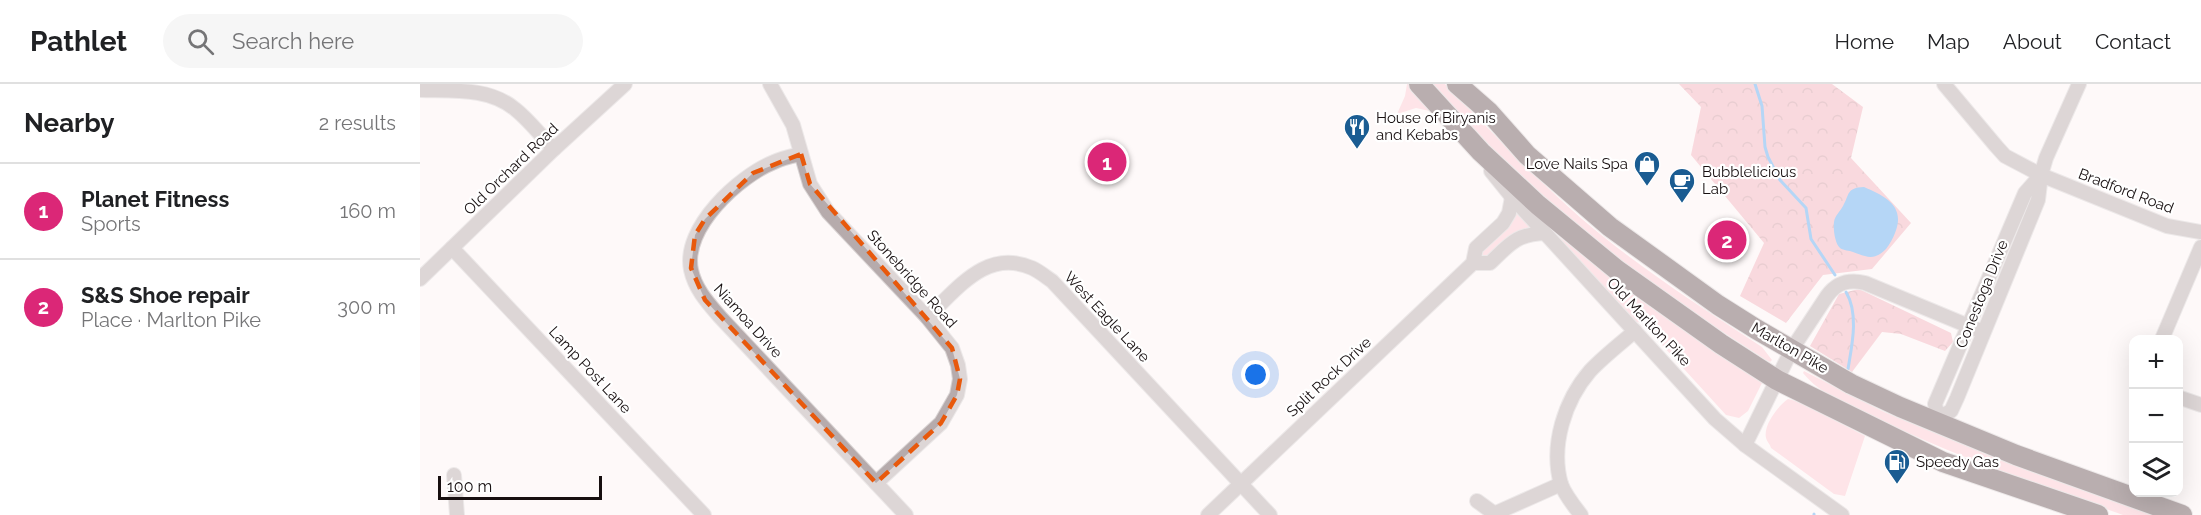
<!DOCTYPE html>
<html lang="en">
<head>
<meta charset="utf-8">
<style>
	:root { --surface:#fff; --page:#f6f6f6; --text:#202124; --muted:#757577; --line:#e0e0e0; --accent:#db2777 }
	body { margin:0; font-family:Raleway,sans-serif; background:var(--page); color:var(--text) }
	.controls { position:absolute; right:18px; bottom:18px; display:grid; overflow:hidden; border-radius:12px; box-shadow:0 6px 24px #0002 }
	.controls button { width:54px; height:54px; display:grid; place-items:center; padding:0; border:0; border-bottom:2px solid var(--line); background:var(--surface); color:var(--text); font:30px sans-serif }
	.scale { position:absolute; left:18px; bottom:15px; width:164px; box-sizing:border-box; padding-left:6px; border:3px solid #170f10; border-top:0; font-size:16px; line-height:21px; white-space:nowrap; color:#170f10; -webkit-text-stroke:4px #fff; paint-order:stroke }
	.you { position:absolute; left:836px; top:291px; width:21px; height:21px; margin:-15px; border:4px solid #fff; border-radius:50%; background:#1a73e8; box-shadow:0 0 0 9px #1a73e833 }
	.badge { display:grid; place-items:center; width:39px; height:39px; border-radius:50%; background:var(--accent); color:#fff; font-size:20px; font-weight:700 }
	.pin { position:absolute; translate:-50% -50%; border:3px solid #fff; box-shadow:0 2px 6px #0006 }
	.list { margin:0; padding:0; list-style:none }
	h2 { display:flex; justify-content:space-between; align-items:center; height:78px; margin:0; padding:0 24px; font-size:26px }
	h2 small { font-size:20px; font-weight:400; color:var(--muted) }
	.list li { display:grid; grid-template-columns:39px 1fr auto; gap:18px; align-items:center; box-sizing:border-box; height:96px; padding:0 24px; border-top:2px solid var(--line) }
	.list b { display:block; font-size:22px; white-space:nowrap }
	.list p { margin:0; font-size:20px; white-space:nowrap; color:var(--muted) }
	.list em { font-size:20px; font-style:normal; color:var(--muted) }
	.icon { flex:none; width:33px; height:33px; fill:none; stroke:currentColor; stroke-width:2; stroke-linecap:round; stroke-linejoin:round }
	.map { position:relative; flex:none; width:1781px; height:431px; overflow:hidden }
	header { display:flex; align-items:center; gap:36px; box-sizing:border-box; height:84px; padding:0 30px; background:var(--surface); border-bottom:2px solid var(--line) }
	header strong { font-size:28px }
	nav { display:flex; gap:33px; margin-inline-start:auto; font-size:21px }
	.search { width:420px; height:54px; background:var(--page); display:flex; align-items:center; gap:15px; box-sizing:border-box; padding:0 21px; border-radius:33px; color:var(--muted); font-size:22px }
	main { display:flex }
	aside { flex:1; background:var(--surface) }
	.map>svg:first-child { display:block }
</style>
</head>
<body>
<header>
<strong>Pathlet</strong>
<div class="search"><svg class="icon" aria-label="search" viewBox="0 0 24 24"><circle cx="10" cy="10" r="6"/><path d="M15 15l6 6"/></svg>Search here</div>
<nav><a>Home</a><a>Map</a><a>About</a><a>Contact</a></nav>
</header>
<main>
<aside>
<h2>Nearby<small>2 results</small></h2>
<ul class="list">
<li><span class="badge">1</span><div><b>Planet Fitness</b><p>Sports</p></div><em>160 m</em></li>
<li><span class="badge">2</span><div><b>S&amp;S Shoe repair</b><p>Place · Marlton Pike</p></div><em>300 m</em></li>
</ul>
</aside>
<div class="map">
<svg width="1781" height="431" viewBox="0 0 1781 431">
	<defs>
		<pattern id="forest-crowns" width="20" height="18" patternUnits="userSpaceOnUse" patternTransform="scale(1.5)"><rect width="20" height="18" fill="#f4b2bc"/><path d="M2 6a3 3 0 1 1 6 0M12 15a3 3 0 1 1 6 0" fill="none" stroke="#d098a1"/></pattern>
	</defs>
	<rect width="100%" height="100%" fill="#fef9f9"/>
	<g fill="#fecbd2">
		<path d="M 987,0 L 999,0 L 1014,28 L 996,24 L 977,30 L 985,12 Z"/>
		<path d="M 1007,0 L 1025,0 C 1070,46 1114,93 1162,135 C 1218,183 1281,223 1342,263 L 1352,276 L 1350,278 L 1346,276 L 1252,215 L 1177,158 L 1105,96 L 1031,26 Z"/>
		<path d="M 1092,113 L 1125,149 L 1108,149 L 1070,179 L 1053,179 L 1083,139 Z"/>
		<path d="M 1132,147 L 1216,213 L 1282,259 L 1343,297 L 1328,327 L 1319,334 L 1306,331 L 1222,239 L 1212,237 Z"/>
		<path d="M 1384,287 L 1464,328 L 1572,372 L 1732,431 L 1703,431 C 1617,400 1530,371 1448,330 C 1425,319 1400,310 1383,289 Z"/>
		<path d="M 1368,315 L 1380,318 L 1445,352 L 1425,412 L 1414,410 L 1351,364 C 1350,360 1347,358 1346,354 C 1343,341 1358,322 1368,315 Z"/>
	</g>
	<g fill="url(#forest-crowns)">
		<path d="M 1259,0 L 1412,0 L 1443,23 L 1431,74 L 1491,139 L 1452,185 L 1403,191 L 1366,239 L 1320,212 L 1344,159 L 1271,71 L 1281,23 Z"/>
		<path d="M 1439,205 L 1531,249 L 1533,258 L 1525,267 L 1481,250 L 1462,248 L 1432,288 L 1390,262 L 1419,210 Z"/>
	</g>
	<path fill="#5dabf2" d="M 1444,103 C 1465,112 1486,122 1475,149 C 1473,154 1470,160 1466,165 C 1454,177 1447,173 1433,168 C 1429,166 1424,167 1420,164 C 1415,160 1413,145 1414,138 C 1415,131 1420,128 1423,122 C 1430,110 1426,104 1444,103 Z"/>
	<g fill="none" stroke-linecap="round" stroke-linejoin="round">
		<g stroke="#5dabf2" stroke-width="3">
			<path d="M 1335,0 L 1342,22 L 1345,63 L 1348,73 L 1360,96 L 1386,124 L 1391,155 L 1415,191"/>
			<path d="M 1426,208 C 1439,230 1432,261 1428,285"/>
			<path d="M 1394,431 L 1394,430"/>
		</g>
		<g stroke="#d9d4d4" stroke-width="16">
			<g id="minor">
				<path d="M 350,0 L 373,41 L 390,100 L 408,128 L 507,233 L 532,264 L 538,281 L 540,295 L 537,311 L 521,339 L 456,399"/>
				<path d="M 1524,0 L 1576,62 L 1585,72 L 1621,91 L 1747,142 L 1781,148"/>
				<path d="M 0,6 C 31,7 69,3 95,25 C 109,36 121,52 134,65"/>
				<path d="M 381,70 C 372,72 362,74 354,78 C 319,92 262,144 271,186 C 275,205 288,219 300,233 L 486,431"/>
				<path d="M 1071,87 L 1092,113 L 1295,335 L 1325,361 L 1422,431"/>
				<path d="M 32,164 L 284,431"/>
				<path d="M 1053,179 L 1070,179 C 1089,161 1096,150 1125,149"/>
				<path d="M 0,195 L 134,65 L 205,0"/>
				<path d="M 507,233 C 538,205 566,164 612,184 C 619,187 626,193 632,197 L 850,431"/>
				<path d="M 1742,255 L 1781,163"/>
				<path d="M 1758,313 L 1781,321"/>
				<path d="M 1518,334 L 1531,327 L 1537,314 L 1618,116 L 1621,91 L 1626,74 L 1659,0"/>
				<path d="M 1516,339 L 1518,334 L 1515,320 L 1605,109 L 1621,91"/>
				<path d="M 1325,361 L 1372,265 L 1407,212 C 1417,198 1429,195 1445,199 L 1563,248"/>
				<path d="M 34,391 L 37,431"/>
				<path d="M 1057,417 L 1072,428 L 1076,429 L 1141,400"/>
				<path d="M 788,431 L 1053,179 L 1056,164 L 1083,139 L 1089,129 L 1092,113"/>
				<path d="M 1161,431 C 1154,422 1145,411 1141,400 C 1130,361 1145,316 1170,287 C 1183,273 1200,260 1215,247"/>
			</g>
		</g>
		<g stroke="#d9d4d4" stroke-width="22">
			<g id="highway">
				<path d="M 999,0 L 1061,68 L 1118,121 L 1197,186 L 1301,260 L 1357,296 L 1523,378 L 1678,431"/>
				<path d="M 1037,0 L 1069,28 L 1107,71 L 1190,143 L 1298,221 L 1336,245 L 1431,300 L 1480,323 L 1596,371 L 1762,431"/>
			</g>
		</g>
		<use href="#minor" stroke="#b6abac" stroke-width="14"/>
		<use href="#highway" stroke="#675356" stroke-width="20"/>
	</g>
	<path d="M0 0H1781V431H0ZM 381,70 L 390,100 L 532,264 L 540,295 L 537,311 L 521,339 L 456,399 L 285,216 L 271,184 L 275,151 L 285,135 L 333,89 Z" fill="#fef9f9" fill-opacity=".55" fill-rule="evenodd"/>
	<path fill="none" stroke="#e8590c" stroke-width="4.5" stroke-dasharray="12 8" stroke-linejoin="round" d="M 381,70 L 390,100 L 532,264 L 540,295 L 537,311 L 521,339 L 456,399 L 285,216 L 271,184 L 275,151 L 285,135 L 333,89 Z"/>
	<defs>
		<g id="restaurant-pin" transform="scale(1.35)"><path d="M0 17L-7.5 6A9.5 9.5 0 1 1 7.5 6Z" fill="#1a5c92" stroke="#fff"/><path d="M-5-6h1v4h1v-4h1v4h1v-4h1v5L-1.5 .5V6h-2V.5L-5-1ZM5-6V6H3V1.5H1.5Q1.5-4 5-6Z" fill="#fff"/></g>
		<g id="shop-pin" transform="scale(1.35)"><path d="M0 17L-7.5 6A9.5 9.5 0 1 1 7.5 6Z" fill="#1a5c92" stroke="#fff"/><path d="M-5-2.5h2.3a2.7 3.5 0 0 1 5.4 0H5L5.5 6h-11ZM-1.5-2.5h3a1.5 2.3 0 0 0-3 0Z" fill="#fff"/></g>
		<g id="cafe-pin" transform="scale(1.35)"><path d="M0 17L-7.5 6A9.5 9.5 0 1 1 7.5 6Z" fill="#1a5c92" stroke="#fff"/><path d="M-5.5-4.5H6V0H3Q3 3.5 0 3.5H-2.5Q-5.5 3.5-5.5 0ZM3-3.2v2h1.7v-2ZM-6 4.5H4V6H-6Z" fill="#fff"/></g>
		<g id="fuel-pin" transform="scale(1.35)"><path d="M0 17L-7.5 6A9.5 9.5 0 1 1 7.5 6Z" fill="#1a5c92" stroke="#fff"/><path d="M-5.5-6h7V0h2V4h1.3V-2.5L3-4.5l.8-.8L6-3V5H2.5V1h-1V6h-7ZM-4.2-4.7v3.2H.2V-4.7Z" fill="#fff"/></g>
	</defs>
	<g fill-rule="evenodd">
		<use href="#restaurant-pin" x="937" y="43"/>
		<use href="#shop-pin" x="1227" y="80"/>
		<use href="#cafe-pin" x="1262" y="97"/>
		<use href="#fuel-pin" x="1477" y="378"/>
	</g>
	<g text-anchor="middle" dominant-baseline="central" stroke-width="4.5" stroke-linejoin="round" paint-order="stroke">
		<g font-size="15" fill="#170f10" stroke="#fff" text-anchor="start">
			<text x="956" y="34">House of Biryanis<tspan x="956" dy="17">and Kebabs</tspan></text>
			<text x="1208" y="80" text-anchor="end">Love Nails Spa</text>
			<text x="1282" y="88">Bubblelicious<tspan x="1282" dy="17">Lab</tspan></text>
			<text x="1496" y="378">Speedy Gas</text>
		</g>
		<g font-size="15" fill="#170f10" stroke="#fff">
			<text transform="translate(91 85) rotate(-44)">Old Orchard Road</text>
			<text transform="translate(1706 107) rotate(21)">Bradford Road</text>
			<text transform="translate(492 195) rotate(48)">Stonebridge Road</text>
			<text transform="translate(1562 210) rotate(-68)">Conestoga Drive</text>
			<text transform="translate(687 233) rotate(47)">West Eagle Lane</text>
			<text transform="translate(328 237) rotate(48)">Niamoa Drive</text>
			<text transform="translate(1229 238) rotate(47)">Old Marlton Pike</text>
			<text transform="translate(1370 264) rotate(30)">Marlton Pike</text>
			<text transform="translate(170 286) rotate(47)">Lamp Post Lane</text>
			<text transform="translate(909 293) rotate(-43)">Split Rock Drive</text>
		</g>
	</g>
</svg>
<div class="controls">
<button>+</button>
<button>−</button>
<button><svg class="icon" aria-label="layers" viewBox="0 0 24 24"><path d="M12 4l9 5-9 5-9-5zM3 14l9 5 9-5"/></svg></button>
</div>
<div class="scale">100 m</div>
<div class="you"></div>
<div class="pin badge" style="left:687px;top:78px">1</div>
<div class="pin badge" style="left:1307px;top:156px">2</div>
</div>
</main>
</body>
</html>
